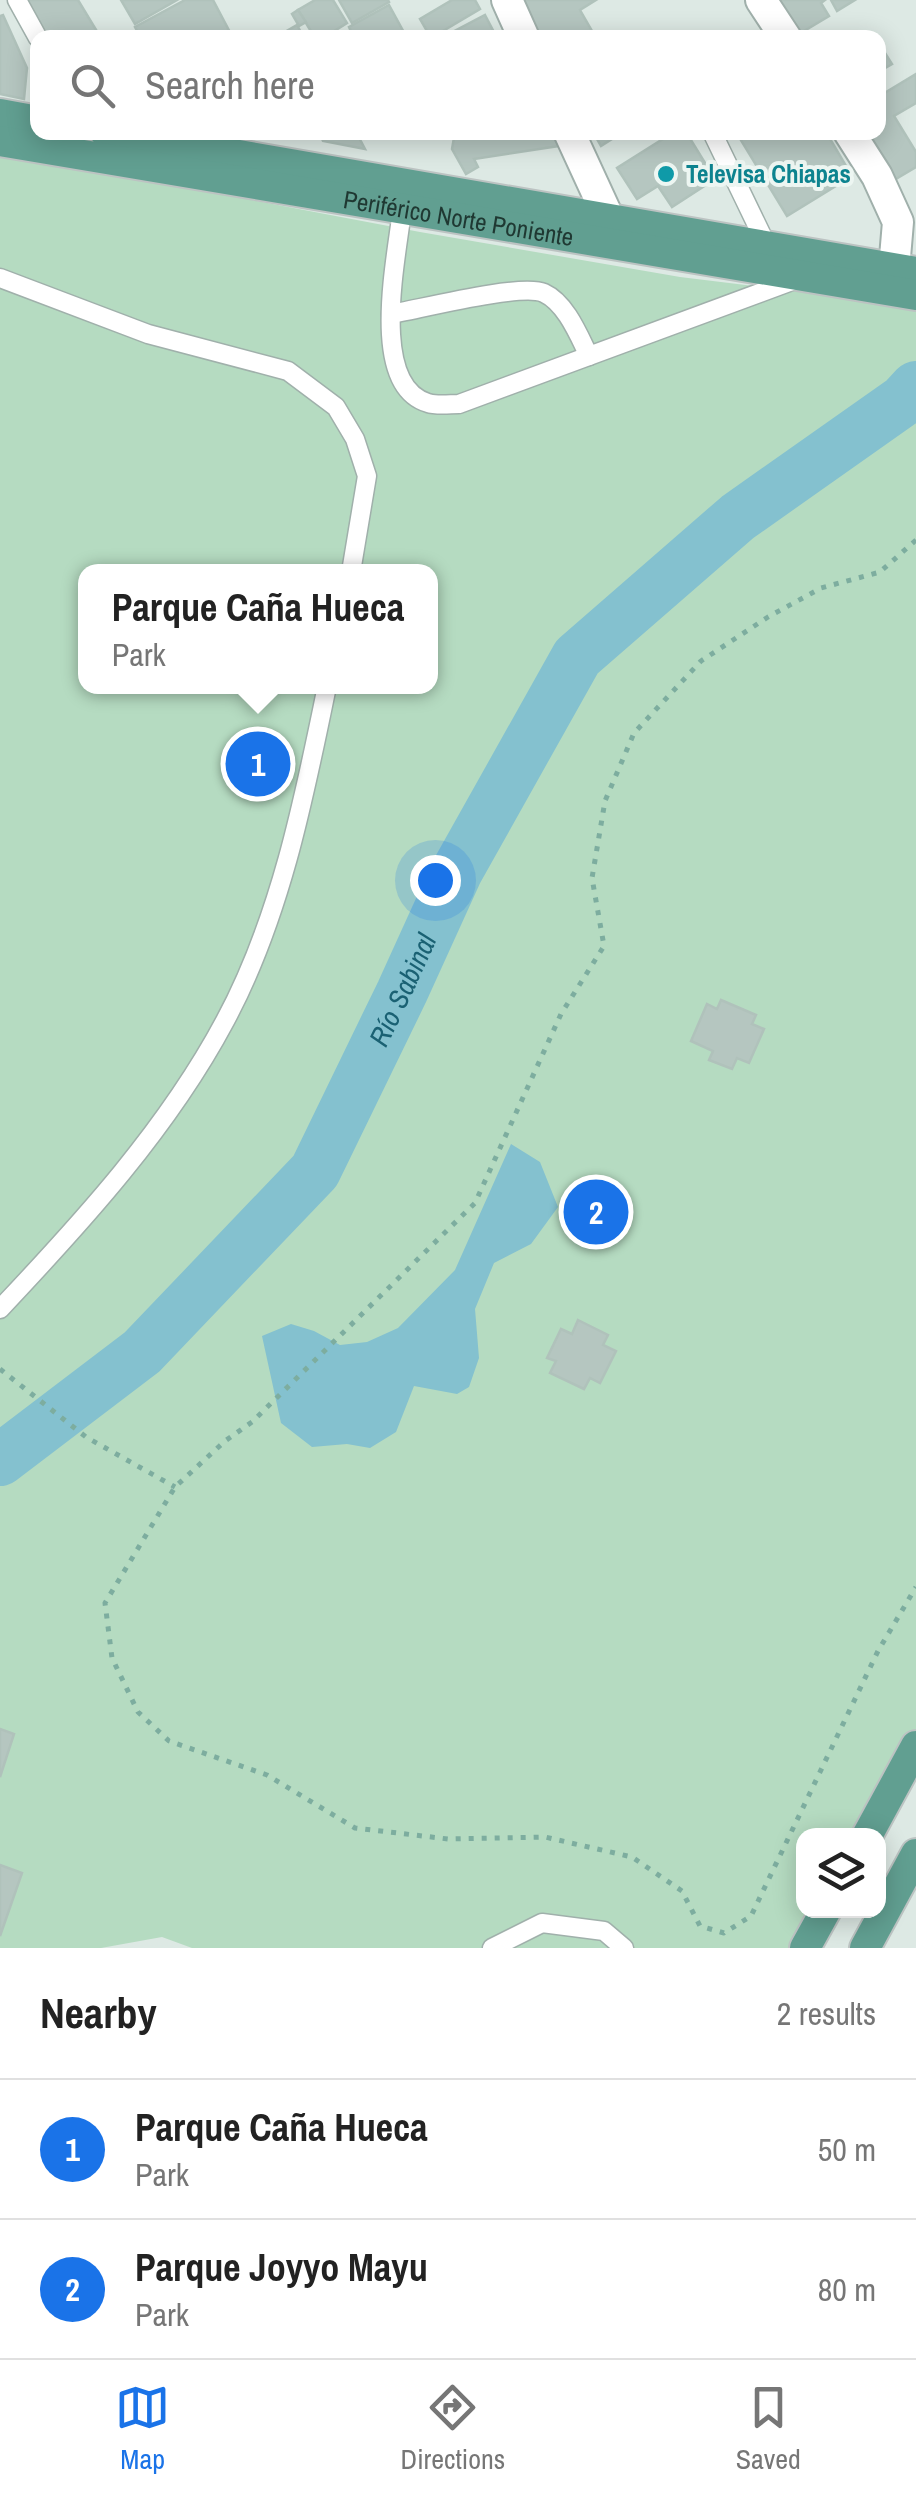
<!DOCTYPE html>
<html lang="en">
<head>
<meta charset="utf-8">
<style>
	:root { --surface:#fff; --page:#f6f6f6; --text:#222; --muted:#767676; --line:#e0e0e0; --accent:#1a73e8 }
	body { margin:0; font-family:"Archivo Narrow",sans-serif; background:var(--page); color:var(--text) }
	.controls { position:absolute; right:30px; bottom:30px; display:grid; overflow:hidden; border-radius:20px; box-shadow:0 5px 25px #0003 }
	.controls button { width:90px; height:90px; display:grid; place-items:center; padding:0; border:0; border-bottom:2px solid var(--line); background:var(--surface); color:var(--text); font:50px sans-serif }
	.you { position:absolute; left:435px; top:880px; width:35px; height:35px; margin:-25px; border:8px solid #fff; border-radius:50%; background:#1a73e8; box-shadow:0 0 0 15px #1a73e833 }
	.badge { display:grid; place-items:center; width:65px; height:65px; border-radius:50%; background:var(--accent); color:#fff; font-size:32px; font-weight:700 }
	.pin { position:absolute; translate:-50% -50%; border:5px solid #fff; box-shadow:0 2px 10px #0006 }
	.popup { position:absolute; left:78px; top:564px; width:360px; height:130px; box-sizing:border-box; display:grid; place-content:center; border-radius:20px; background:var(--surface); filter:drop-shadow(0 2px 8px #0005); font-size:32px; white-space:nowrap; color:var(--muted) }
	.popup b { font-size:38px; color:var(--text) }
	.popup::after { content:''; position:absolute; left:50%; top:100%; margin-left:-20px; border:20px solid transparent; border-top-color:var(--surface) }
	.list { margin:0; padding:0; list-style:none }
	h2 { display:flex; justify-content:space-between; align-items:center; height:130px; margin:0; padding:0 40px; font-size:42px }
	h2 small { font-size:32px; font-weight:400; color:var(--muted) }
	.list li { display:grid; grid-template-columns:65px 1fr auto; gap:30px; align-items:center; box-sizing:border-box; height:140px; padding:0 40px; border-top:2px solid var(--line) }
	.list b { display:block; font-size:38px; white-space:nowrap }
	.list p { margin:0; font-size:32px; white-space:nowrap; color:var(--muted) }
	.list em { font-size:32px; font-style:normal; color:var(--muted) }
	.icon { flex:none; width:55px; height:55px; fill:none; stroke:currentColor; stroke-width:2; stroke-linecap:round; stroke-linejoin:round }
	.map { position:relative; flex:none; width:916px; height:1948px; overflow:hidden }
	.search { position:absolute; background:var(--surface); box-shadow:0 5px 25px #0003; left:30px; right:30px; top:30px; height:110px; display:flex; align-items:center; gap:25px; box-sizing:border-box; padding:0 35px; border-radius:20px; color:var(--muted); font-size:38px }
	.sheet { height:410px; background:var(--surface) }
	nav { display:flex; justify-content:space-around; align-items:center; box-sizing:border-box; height:140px; border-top:2px solid var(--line); background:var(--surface); font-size:28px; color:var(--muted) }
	nav a { display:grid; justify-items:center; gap:5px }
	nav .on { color:var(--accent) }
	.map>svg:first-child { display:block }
</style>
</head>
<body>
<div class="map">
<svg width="916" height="1948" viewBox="0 0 916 1948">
	<rect width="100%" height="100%" fill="#dde9e4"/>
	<path fill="#b5dbc1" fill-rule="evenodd" d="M 0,152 L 420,232 L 680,277 L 916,306 L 916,387 L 906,398 L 916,394 L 916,1731 L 857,1835 L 804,1836 L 804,1910 L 815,1911 L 793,1948 L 192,1948 L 162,1937 L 101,1948 L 0,1948 ZM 86,572 L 430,572 L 430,686 L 86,686 Z"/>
	<path fill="#84c1cf" d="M 511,1144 L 540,1162 L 558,1207 L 531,1244 L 494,1263 L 475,1309 L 479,1358 L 469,1387 L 457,1394 L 414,1386 L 396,1432 L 370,1448 L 347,1444 L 312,1447 L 281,1423 L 262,1336 L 291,1324 L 314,1331 L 340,1345 L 367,1342 L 398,1328 L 455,1270 Z"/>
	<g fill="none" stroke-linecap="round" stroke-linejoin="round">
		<path stroke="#84c1cf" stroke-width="52" id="s1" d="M 0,1460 L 142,1352 L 315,1171 L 402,992 L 457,871 L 577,657 L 738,517 L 904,400 L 916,387"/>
	</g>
	<g fill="#b5c6c0" stroke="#b0c2bb" stroke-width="2.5">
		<path d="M 27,0 L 78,0 L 101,38 L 48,38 Z"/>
		<path d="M 121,0 L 177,0 L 135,24 Z"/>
		<path d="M 185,0 L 213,0 L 233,38 L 141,38 L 135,27 Z"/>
		<path d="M 315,0 L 333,0 L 347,23 L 323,38 L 315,38 L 298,10 Z"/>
		<path d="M 339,0 L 388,0 L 389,2 L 352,23 Z"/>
		<path d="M 452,0 L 475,0 L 480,9 L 431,38 L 420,19 Z"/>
		<path d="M 517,0 L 596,0 L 580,10 L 596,38 L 539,38 Z"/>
		<path d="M 777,0 L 825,0 L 821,3 L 829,16 L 794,37 Z"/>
		<path d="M 831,0 L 855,0 L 837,11 Z"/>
		<path d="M 389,5 L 407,38 L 354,38 L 349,27 Z"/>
		<path d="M 298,10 L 306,22 L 299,26 L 292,14 Z"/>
		<path d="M 3,15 L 27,68 L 24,99 L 0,94 L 0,16 Z"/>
		<path d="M 485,15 L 497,38 L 441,38 Z"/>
		<path d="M 297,25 L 304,38 L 279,38 L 278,36 Z"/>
		<path d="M 878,42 L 892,64 L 878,72 Z"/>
		<path d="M 916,74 L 916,103 L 894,116 L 916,152 L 916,167 L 889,183 L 859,132 L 878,132 L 878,97 Z"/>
		<path d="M 319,132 L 356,132 L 365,149 L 323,141 Z"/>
		<path d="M 455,132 L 552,132 L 559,146 L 474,159 L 478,167 L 466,174 L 452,149 Z"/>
		<path d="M 593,132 L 623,132 L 601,146 Z"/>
		<path d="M 674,132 L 686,132 L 715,179 L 672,207 L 658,186 L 637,199 L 617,168 Z"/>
		<path d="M 736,132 L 826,132 L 852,176 L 787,216 Z"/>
		<path d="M 721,1000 L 756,1015 L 752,1024 L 764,1029 L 749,1063 L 737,1058 L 732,1069 L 709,1060 L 713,1051 L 691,1041 L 707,1004 L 717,1009 Z"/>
		<path d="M 578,1320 L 608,1335 L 603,1345 L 616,1351 L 600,1383 L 590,1378 L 584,1389 L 550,1373 L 556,1361 L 547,1358 L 561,1329 L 572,1334 Z"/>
		<path d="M 0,1729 L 14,1734 L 0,1777 Z"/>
		<path d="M 0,1865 L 22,1873 L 0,1936 Z"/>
	</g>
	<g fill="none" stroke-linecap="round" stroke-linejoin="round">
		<g stroke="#a0b0ab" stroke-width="21">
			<g id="service">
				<path d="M 17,0 L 38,38"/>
				<path d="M 712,132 L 768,248"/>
				<path d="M 402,210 C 397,257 368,385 428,403 C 437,406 450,404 459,404 L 800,278"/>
				<path d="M 0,278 L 148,334 L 288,371 L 336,407 L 355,439 L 367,476 L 351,572"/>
				<path d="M 391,314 C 420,309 521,283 544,293 C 566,303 579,336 589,356"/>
				<path d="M 0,1309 C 83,1221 168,1128 225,1021 C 280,919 304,799 327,686"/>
				<path d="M 492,1948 L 542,1923 L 604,1931 L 624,1948"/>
			</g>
		</g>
		<g stroke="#a0b0ab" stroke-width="34">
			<g id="minor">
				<path d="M 507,0 L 524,38"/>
				<path d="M 761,0 L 786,38"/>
				<path d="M 569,132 L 610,221"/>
				<path d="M 849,132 L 877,176 L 898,222 L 894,269"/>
			</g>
		</g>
		<g stroke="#bcc3c2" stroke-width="34">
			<g id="primary">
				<path d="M 0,114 L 38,121"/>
				<path d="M 105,132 L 916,272"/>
				<path id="s2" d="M 0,141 L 916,295"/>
				<path d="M 867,1836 L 916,1746"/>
				<path d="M 805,1948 L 826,1910"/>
				<path d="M 865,1948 L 916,1854"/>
			</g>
		</g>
		<g stroke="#7dad9f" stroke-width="5" stroke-dasharray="5 8" stroke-linecap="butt">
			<path d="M 916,540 L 880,572 L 821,588 L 768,617 L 701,661 L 634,733 L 605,801 L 592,878 L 604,946 L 561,1014 L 475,1203 L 252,1422 L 225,1441 L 175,1487 L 105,1603 L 112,1658 L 138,1712 L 169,1741 L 267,1775 L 355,1828 L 448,1839 L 545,1837 L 632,1857 L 682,1891 L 700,1926 L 724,1933 L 751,1916 L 878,1651 L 916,1587"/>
			<path d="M 0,1369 L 86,1437 L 175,1487"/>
		</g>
		<use href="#service" stroke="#fff" stroke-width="18"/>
		<use href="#minor" stroke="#fff" stroke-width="30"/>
		<use href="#primary" stroke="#619f91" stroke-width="30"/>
	</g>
	<circle fill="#0f9aa8" stroke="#edf6f2" stroke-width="4" cx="666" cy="174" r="10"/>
	<g text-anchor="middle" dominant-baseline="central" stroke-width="8" stroke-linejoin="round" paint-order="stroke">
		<g font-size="25" font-weight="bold" fill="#0d838f" stroke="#edf6f2" text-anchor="start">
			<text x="686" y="174">Televisa Chiapas</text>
		</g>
		<g font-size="25" fill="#1f3832" stroke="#edf6f2">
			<text stroke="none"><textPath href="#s2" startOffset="465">Periférico Norte Poniente</textPath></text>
		</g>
		<g font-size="28" font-style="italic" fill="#1a6173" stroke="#edf6f2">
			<text stroke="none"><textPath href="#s1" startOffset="630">Río Sabinal</textPath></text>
		</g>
	</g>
</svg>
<div class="controls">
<button><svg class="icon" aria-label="layers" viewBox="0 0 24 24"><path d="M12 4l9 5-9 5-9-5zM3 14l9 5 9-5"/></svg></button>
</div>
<div class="you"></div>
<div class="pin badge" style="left:258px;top:764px">1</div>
<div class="popup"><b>Parque Caña Hueca</b>Park</div>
<div class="pin badge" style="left:596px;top:1212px">2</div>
<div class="search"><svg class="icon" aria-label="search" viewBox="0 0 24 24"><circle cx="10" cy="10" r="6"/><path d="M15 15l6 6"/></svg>Search here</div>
</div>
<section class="sheet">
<h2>Nearby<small>2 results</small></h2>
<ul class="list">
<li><span class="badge">1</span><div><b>Parque Caña Hueca</b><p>Park</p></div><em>50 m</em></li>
<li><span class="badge">2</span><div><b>Parque Joyyo Mayu</b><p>Park</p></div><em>80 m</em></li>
</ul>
</section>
<nav>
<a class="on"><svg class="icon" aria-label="map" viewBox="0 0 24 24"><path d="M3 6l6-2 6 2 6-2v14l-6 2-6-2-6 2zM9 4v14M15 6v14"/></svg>Map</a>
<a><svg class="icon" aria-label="directions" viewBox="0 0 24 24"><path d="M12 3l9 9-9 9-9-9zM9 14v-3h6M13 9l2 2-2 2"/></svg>Directions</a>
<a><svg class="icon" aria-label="saved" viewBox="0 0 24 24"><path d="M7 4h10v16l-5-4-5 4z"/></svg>Saved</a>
</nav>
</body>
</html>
